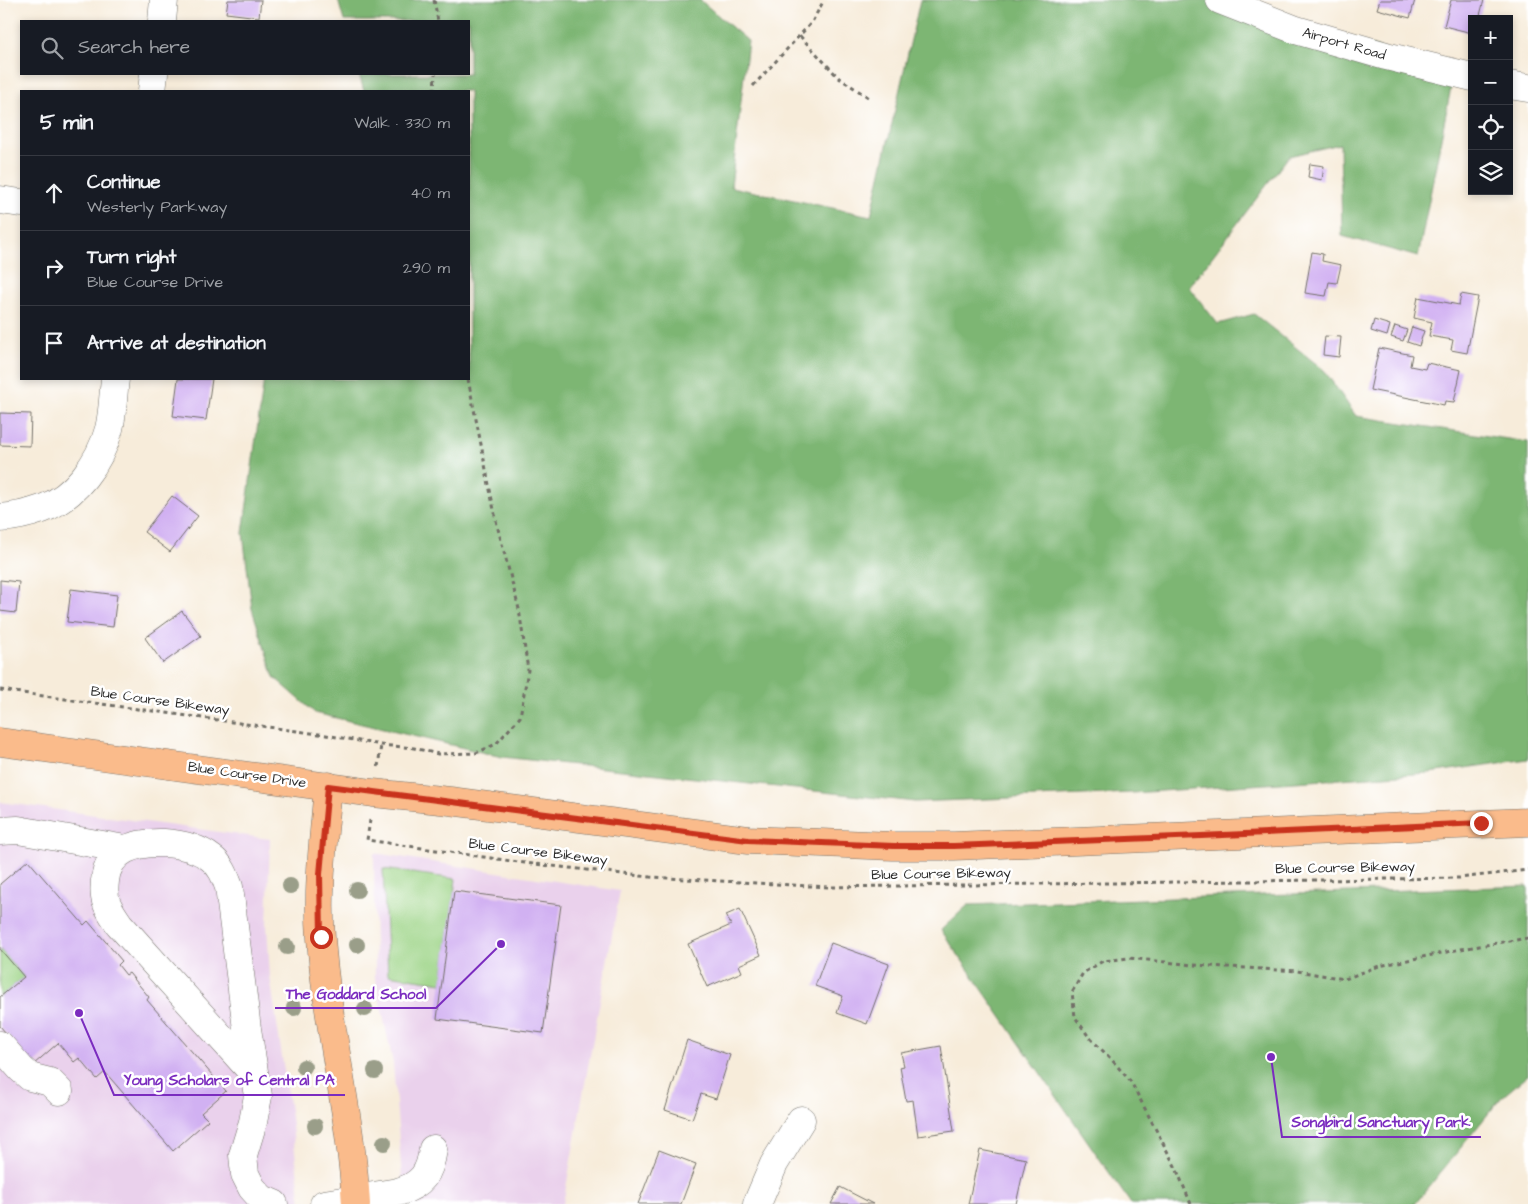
<!DOCTYPE html>
<html lang="en">
<head>
<meta charset="utf-8">
<style>
	:root { --surface:#171b24; --page:#20242c; --text:#f1f3f6; --muted:#9ea1a6; --line:#363941 }
	body { margin:0; font-family:"Architects Daughter",sans-serif; background:var(--page); color:var(--text) }
	.controls { position:absolute; right:15px; top:15px; display:grid; overflow:hidden; border-radius:0px; box-shadow:0 2px 8px #0003 }
	.controls button { width:45px; height:45px; display:grid; place-items:center; padding:0; border:0; border-bottom:1px solid var(--line); background:var(--surface); color:var(--text); font:25px sans-serif }
	.stop { position:absolute; width:15px; height:15px; margin:-11px; border:4px solid #c8321e; border-radius:50%; background:#fff }
	.stop.end { background:#c8321e; border-color:#fff; box-shadow:0 1px 5px #0008 }
	.list { margin:0; padding:0; list-style:none }
	h2 { display:flex; justify-content:space-between; align-items:center; height:65px; margin:0; padding:0 20px; font-size:21px }
	h2 small { font-size:16px; font-weight:400; color:var(--muted) }
	.list li { display:grid; grid-template-columns:32px 1fr auto; gap:15px; align-items:center; box-sizing:border-box; height:75px; padding:0 20px; border-top:1px solid var(--line) }
	.list b { display:block; font-size:19px; white-space:nowrap }
	.list p { margin:0; font-size:16px; white-space:nowrap; color:var(--muted) }
	.list em { font-size:16px; font-style:normal; color:var(--muted) }
	.icon { flex:none; width:28px; height:28px; fill:none; stroke:currentColor; stroke-width:2; stroke-linecap:round; stroke-linejoin:round }
	.map { position:relative; flex:none; width:1528px; height:1204px; overflow:hidden }
	.search { position:absolute; background:var(--surface); box-shadow:0 2px 8px #0003; left:20px; top:20px; width:450px; height:55px; display:flex; align-items:center; gap:12px; box-sizing:border-box; padding:0 18px; border-radius:0px; color:var(--muted); font-size:19px }
	.panel { position:absolute; background:var(--surface); box-shadow:0 2px 8px #0003; left:20px; top:90px; width:450px; height:290px; border-radius:0px }
	.map>svg:first-child { display:block }
</style>
</head>
<body>
<div class="map">
<svg width="1528" height="1204" viewBox="0 0 1528 1204">
	<rect width="100%" height="100%" fill="#fff"/>
	<filter id="ink" filterUnits="userSpaceOnUse"><feTurbulence type="fractalNoise" baseFrequency=".02" numOctaves="2"/><feDisplacementMap in="SourceGraphic" scale="10" xChannelSelector="R" yChannelSelector="G"/><feConvolveMatrix kernelMatrix="1 2 1 2 8 2 1 2 1" color-interpolation-filters="sRGB"/></filter>
	<filter id="wash" filterUnits="userSpaceOnUse"><feTurbulence type="fractalNoise" baseFrequency=".0096" numOctaves="4" result="noise"/><feDisplacementMap in="SourceGraphic" scale="20" xChannelSelector="R" yChannelSelector="G"/><feGaussianBlur stdDeviation="1.12" result="paint"/><feColorMatrix in="noise" values="0 0 0 0 0 0 0 0 0 0 0 0 0 0 0 0 0 1.4 0 .05"/><feComposite in="paint" operator="in"/></filter>
	<g filter="url(#wash)">
		<rect width="100%" height="100%" fill="#f7ecda"/>
		<g fill="#ead1ec">
			<path d="M 0,802 L 270,839 L 267,925 L 270,977 L 291,1117 L 301,1204 L 0,1204 Z"/>
			<path d="M 374,853 L 620,891 L 563,1204 L 404,1204 L 393,1063 L 375,977 Z"/>
		</g>
		<g fill="#9cd486" stroke="#648058">
			<path d="M 383,869 L 456,879 L 442,983 L 388,975 Z"/>
			<path d="M 0,949 L 24,977 L 0,997 Z"/>
		</g>
		<g fill="#7db673" stroke="#54704f">
			<path d="M 338,0 L 700,0 L 748,41 L 731,187 L 871,216 L 920,0 L 1228,0 L 1454,72 L 1418,257 L 1342,236 L 1340,144 L 1289,156 L 1189,287 L 1218,324 L 1254,314 L 1324,370 L 1356,416 L 1528,442 L 1528,759 L 1429,773 L 1132,793 L 915,802 L 502,757 L 315,713 L 274,677 L 252,609 L 243,533 L 264,379 L 469,379 L 469,91 L 364,91 L 359,74 L 469,74 L 469,21 L 344,21 Z"/>
			<path d="M 1528,886 L 1528,1075 L 1501,1098 L 1415,1204 L 1131,1204 L 941,930 L 968,905 Z"/>
		</g>
		<g id="blocks">
			<g fill="#d1b1f2">
				<path d="M 228,0 L 261,0 L 259,17 L 226,13 Z"/>
				<path d="M 1380,0 L 1415,0 L 1410,18 L 1377,9 Z"/>
				<path d="M 1451,0 L 1484,0 L 1479,19 L 1472,19 L 1472,33 L 1444,26 Z"/>
				<path d="M 1310,164 L 1324,166 L 1322,180 L 1308,177 Z"/>
				<path d="M 1312,252 L 1323,254 L 1322,261 L 1341,265 L 1337,283 L 1329,282 L 1326,296 L 1305,293 Z"/>
				<path d="M 1461,294 L 1478,297 L 1467,353 L 1451,350 L 1453,340 L 1429,336 L 1432,322 L 1414,318 L 1418,297 L 1459,305 Z"/>
				<path d="M 1374,320 L 1390,325 L 1387,336 L 1371,331 Z"/>
				<path d="M 1395,326 L 1407,330 L 1403,341 L 1391,337 Z"/>
				<path d="M 1412,327 L 1424,331 L 1419,346 L 1407,342 Z"/>
				<path d="M 1325,336 L 1341,337 L 1339,357 L 1323,355 Z"/>
				<path d="M 1379,348 L 1412,355 L 1410,366 L 1425,369 L 1427,363 L 1461,370 L 1454,402 L 1445,401 L 1444,405 L 1370,390 Z"/>
				<path d="M 178,379 L 212,379 L 206,420 L 173,416 Z"/>
				<path d="M 0,413 L 31,414 L 30,446 L 0,445 Z"/>
				<path d="M 172,496 L 198,516 L 170,552 L 144,532 Z"/>
				<path d="M 0,580 L 19,582 L 16,613 L 0,611 Z"/>
				<path d="M 71,589 L 117,595 L 113,627 L 67,622 Z"/>
				<path d="M 182,611 L 201,636 L 163,663 L 145,638 Z"/>
				<path d="M 28,860 L 84,925 L 88,921 L 122,961 L 118,965 L 126,975 L 129,973 L 149,997 L 147,1000 L 226,1091 L 201,1113 L 208,1120 L 173,1151 L 105,1072 L 97,1079 L 79,1058 L 74,1062 L 58,1043 L 33,1065 L 0,1026 L 0,997 L 24,977 L 0,949 L 0,884 Z"/>
				<path d="M 454,891 L 561,905 L 543,1033 L 437,1019 Z"/>
				<path d="M 740,909 L 761,955 L 739,965 L 742,972 L 707,987 L 688,944 L 731,925 L 726,915 Z"/>
				<path d="M 831,943 L 889,964 L 867,1024 L 837,1013 L 843,996 L 815,986 Z"/>
				<path d="M 687,1040 L 730,1055 L 716,1099 L 701,1094 L 692,1119 L 665,1110 Z"/>
				<path d="M 941,1046 L 954,1131 L 918,1136 L 913,1100 L 906,1101 L 900,1067 L 904,1066 L 901,1053 Z"/>
				<path d="M 659,1150 L 696,1164 L 681,1204 L 638,1204 Z"/>
				<path d="M 980,1150 L 1026,1159 L 1016,1204 L 968,1204 Z"/>
				<path d="M 840,1187 L 873,1204 L 831,1204 Z"/>
			</g>
		</g>
	</g>
	<g filter="url(#ink)">
		<use href="#blocks" fill-opacity="0" stroke="#726f68" stroke-width="1"/>
		<g fill="none" stroke-linecap="round" stroke-linejoin="round">
			<g stroke="#726f68" stroke-width="29">
				<g id="minor">
					<path d="M 1220,0 L 1296,30 L 1386,56 L 1472,77"/>
					<path d="M 162,21 L 164,0"/>
					<path d="M 1509,85 L 1528,88"/>
					<path d="M 152,91 L 154,74"/>
					<path d="M 0,200 L 21,203"/>
					<path d="M 0,518 C 14,517 28,514 42,509 C 75,497 100,462 109,429 C 113,413 113,395 115,379"/>
					<path d="M 0,831 L 18,830 L 125,849"/>
					<path d="M 0,1045 L 21,1069 L 30,1077 L 50,1082 L 59,1091"/>
					<path d="M 254,1074 L 119,924 C 115,918 110,911 107,904 C 104,897 104,889 105,881 C 108,849 136,842 164,843 C 180,844 198,848 211,858 C 221,865 225,876 229,887 L 247,1029 L 258,1096 L 253,1122 L 243,1155 L 245,1174 L 252,1188 L 262,1199 L 274,1204"/>
					<path d="M 324,1204 L 398,1192 C 422,1185 430,1173 433,1149"/>
					<path d="M 757,1204 L 774,1164 L 801,1120"/>
				</g>
			</g>
			<g stroke="#726f68" stroke-width="29">
				<g id="major">
					<path d="M 0,742 L 373,793 L 450,801 L 748,840 L 893,846 L 954,846 L 1528,822"/>
					<path d="M 328,786 C 324,837 317,887 321,938 C 327,1027 351,1114 356,1204"/>
				</g>
			</g>
			<g stroke="#726f68" stroke-width="3" stroke-dasharray="4 4" stroke-linecap="butt">
				<path d="M 434,0 L 438,21"/>
				<path d="M 800,36 L 839,78 L 871,99"/>
				<path d="M 753,86 L 812,22 L 824,0"/>
				<path d="M 434,91 L 435,74"/>
				<path d="M 0,690 L 326,735 L 381,745 L 414,748 L 438,754 L 476,753 L 496,744 L 520,717 L 528,670 L 519,609 L 497,525 L 468,379"/>
				<path d="M 378,767 L 381,745"/>
				<path d="M 370,820 L 367,840 L 525,863 L 650,877 L 828,887 L 1459,878 L 1528,870"/>
				<path d="M 1191,1204 L 1176,1168 L 1131,1082 L 1112,1060 L 1089,1037 L 1075,1017 L 1072,992 L 1083,973 L 1103,961 L 1129,958 L 1193,965 L 1297,971 L 1345,979 L 1379,966 L 1461,949 L 1528,938"/>
			</g>
			<use href="#minor" stroke="#fff" stroke-width="28"/>
			<use href="#major" stroke="#fabb8b" stroke-width="28"/>
		</g>
		<g fill="#9a9e89">
			<circle cx="290" cy="886" r="8"/>
			<circle cx="357" cy="890" r="8"/>
			<circle cx="357" cy="945" r="8"/>
			<circle cx="287" cy="947" r="8"/>
			<circle cx="294" cy="1008" r="8"/>
			<circle cx="365" cy="1009" r="8"/>
			<circle cx="304" cy="1067" r="8"/>
			<circle cx="375" cy="1071" r="8"/>
			<circle cx="315" cy="1126" r="8"/>
			<circle cx="384" cy="1143" r="8"/>
		</g>
	</g>
	<g fill="none" stroke-linecap="round" stroke-linejoin="round" filter="url(#ink)">
		<path stroke="#c8321e" stroke-width="6" d="M 321,937 L 320,874 L 328,786 L 748,840 L 894,846 L 954,846 L 1201,836 L 1481,823"/>
	</g>
	<g text-anchor="middle" dominant-baseline="central" stroke-width="5" stroke-linejoin="round" paint-order="stroke">
		<g font-size="14" fill="#2b2b2b" stroke="#fff">
			<text transform="translate(1344 44) rotate(16)">Airport Road</text>
			<text transform="translate(160 701) rotate(8)">Blue Course Bikeway</text>
			<text transform="translate(247 775) rotate(8)">Blue Course Drive</text>
			<text transform="translate(538 852) rotate(7)">Blue Course Bikeway</text>
			<text transform="translate(1345 868) rotate(-1)">Blue Course Bikeway</text>
			<text transform="translate(941 874) rotate(-1)">Blue Course Bikeway</text>
		</g>
	</g>
	<path fill="none" stroke="#7b2cbf" stroke-width="2" d="M501 944L436 1008H275M79 1013L114 1095H345M1271 1057L1282 1137H1481"/>
	<g fill="#7b2cbf" stroke="#fff" stroke-width="2">
		<circle cx="501" cy="944" r="5"/>
		<circle cx="79" cy="1013" r="5"/>
		<circle cx="1271" cy="1057" r="5"/>
	</g>
	<g font-size="15" text-anchor="middle" font-weight="bold" fill="#7b2cbf" stroke="#fff" stroke-width="5" stroke-linejoin="round" paint-order="stroke">
		<text x="356" y="999">The Goddard School</text>
		<text x="229" y="1085">Young Scholars of Central PA</text>
		<text x="1381" y="1127">Songbird Sanctuary Park</text>
	</g>
</svg>
<div class="controls">
<button>+</button>
<button>−</button>
<button><svg class="icon" aria-label="locate" viewBox="0 0 24 24"><circle cx="12" cy="12" r="6"/><path d="M12 2v4M12 18v4M2 12h4M18 12h4"/></svg></button>
<button><svg class="icon" aria-label="layers" viewBox="0 0 24 24"><path d="M12 4l9 5-9 5-9-5zM3 14l9 5 9-5"/></svg></button>
</div>
<div class="stop" style="left:321px;top:937px"></div>
<div class="stop end" style="left:1481px;top:823px"></div>
<div class="search"><svg class="icon" aria-label="search" viewBox="0 0 24 24"><circle cx="10" cy="10" r="6"/><path d="M15 15l6 6"/></svg>Search here</div>
<section class="panel">
<h2>5 min<small>Walk · 330 m</small></h2>
<ul class="list">
<li><svg class="icon" aria-label="ahead" viewBox="0 0 24 24"><path d="M12 20V5M6 11l6-6 6 6"/></svg><div><b>Continue</b><p>Westerly Parkway</p></div><em>40 m</em></li>
<li><svg class="icon" aria-label="right" viewBox="0 0 24 24"><path d="M7 20v-9h11M14 6l5 5-5 5"/></svg><div><b>Turn right</b><p>Blue Course Drive</p></div><em>290 m</em></li>
<li><svg class="icon" aria-label="arrive" viewBox="0 0 24 24"><path d="M6 21V4h12l-3 4 3 4H6"/></svg><div><b>Arrive at destination</b></div></li>
</ul>
</section>
</div>
</body>
</html>
